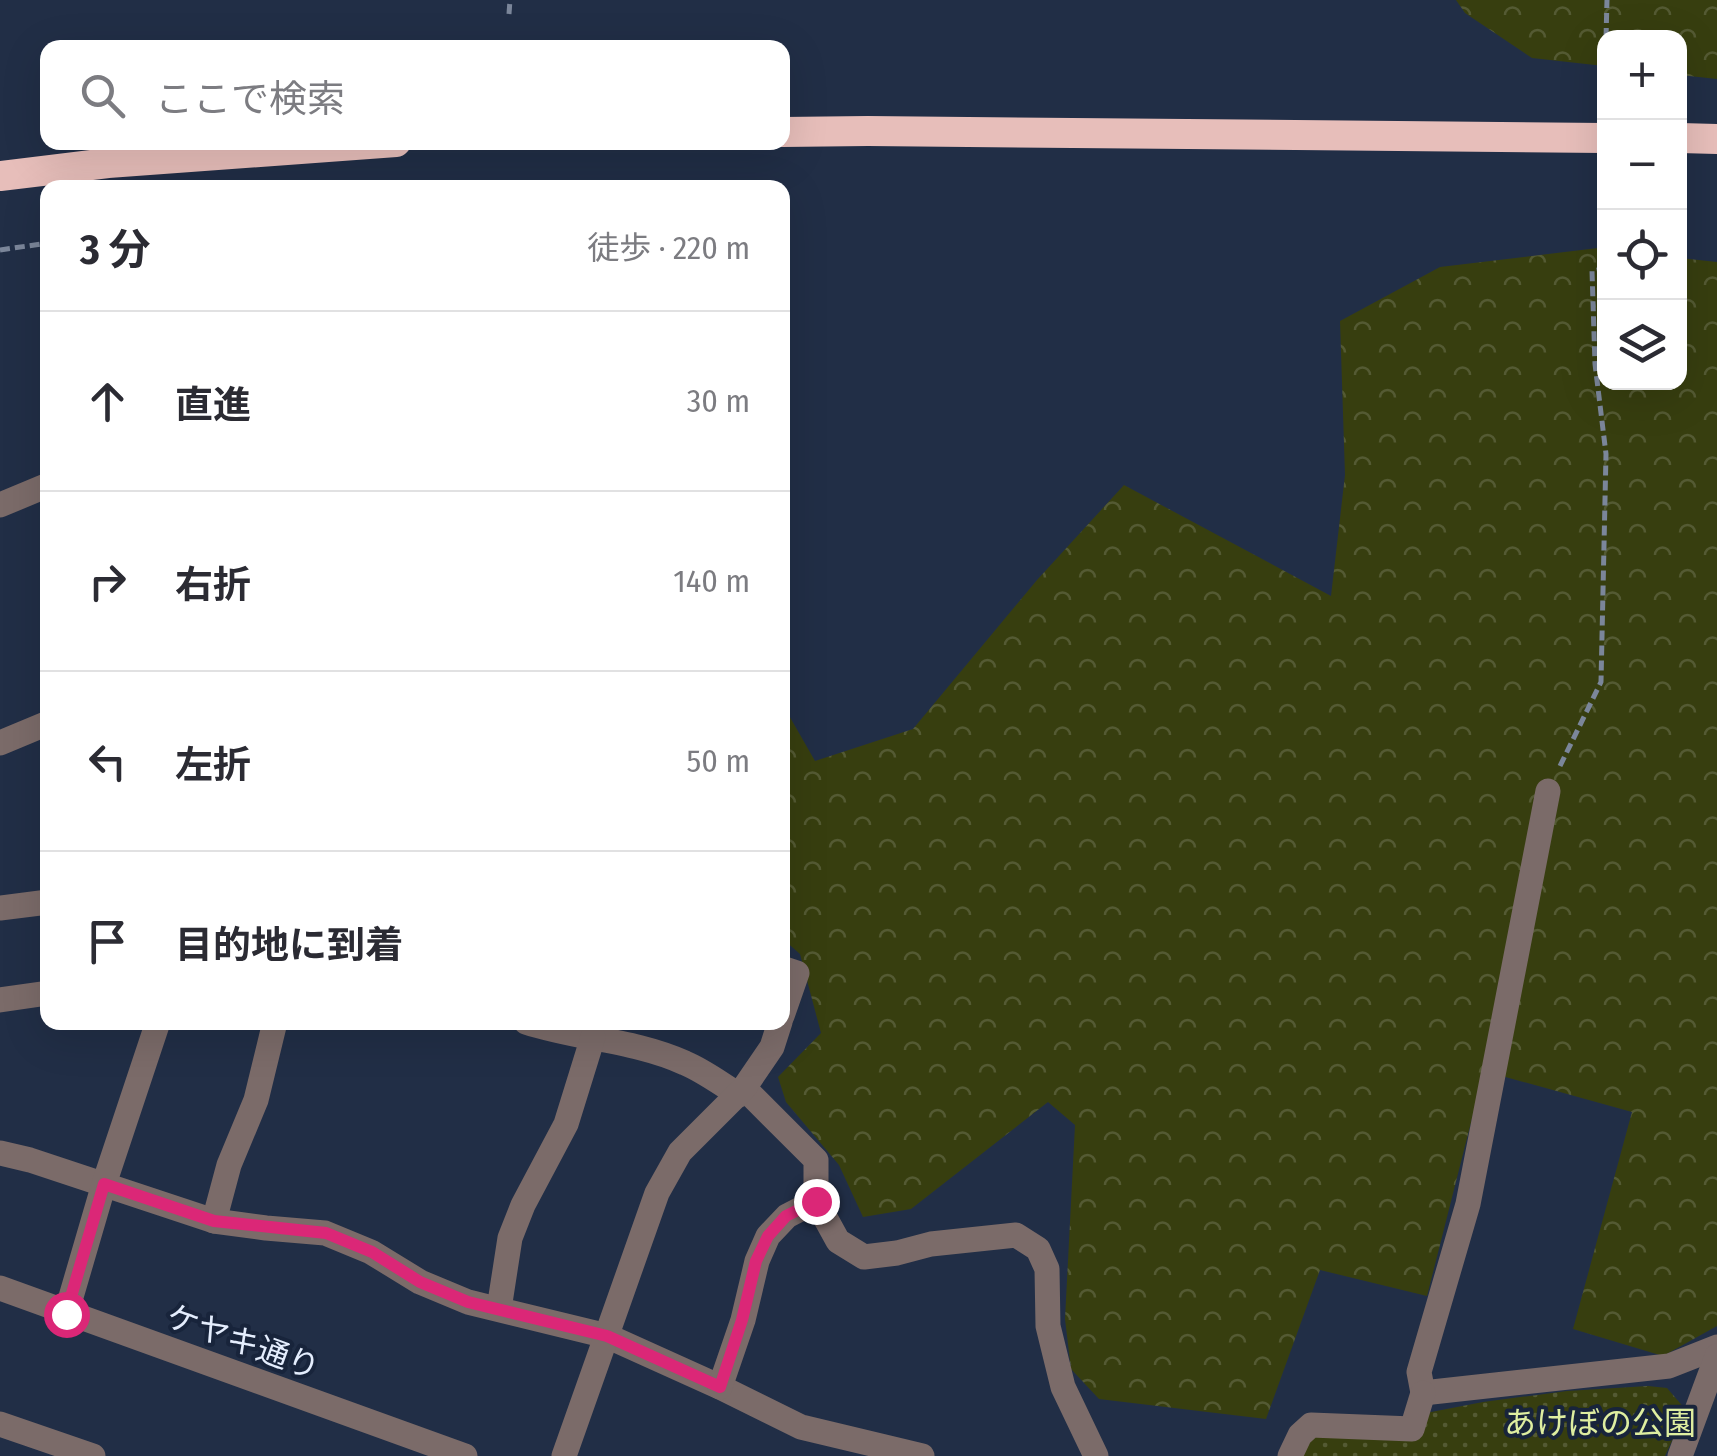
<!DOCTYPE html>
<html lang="ja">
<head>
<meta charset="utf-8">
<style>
	:root { --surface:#fff; --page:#f2f2f3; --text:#2b2b33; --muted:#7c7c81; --line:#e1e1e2 }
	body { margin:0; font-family:"Fira Sans Condensed","Noto Sans JP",sans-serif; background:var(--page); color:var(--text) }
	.controls { position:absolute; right:30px; top:30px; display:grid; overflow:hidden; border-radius:20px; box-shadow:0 10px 40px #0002 }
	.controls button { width:90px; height:90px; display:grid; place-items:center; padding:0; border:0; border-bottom:2px solid var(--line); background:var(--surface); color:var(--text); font:50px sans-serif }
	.stop { position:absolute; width:30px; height:30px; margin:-22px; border:8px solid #db2777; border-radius:50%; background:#fff }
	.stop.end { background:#db2777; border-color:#fff; box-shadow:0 2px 10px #0008 }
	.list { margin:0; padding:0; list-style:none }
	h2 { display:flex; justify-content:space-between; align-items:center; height:130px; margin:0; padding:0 40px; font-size:42px }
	h2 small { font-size:32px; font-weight:400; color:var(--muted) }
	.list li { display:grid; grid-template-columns:65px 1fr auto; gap:30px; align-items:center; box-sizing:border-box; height:180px; padding:0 40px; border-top:2px solid var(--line) }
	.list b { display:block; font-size:38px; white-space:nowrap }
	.list em { font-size:32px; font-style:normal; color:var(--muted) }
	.icon { flex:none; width:55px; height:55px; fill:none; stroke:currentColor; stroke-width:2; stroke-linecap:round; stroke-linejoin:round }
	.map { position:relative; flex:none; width:1717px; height:1456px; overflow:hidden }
	.search { position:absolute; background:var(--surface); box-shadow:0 10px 40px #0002; left:40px; top:40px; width:750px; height:110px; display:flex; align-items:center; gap:25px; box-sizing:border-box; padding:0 35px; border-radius:20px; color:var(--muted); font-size:38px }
	.panel { position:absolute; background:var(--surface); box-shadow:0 10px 40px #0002; left:40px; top:180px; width:750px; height:850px; border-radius:20px }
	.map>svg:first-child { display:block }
</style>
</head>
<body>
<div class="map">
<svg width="1717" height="1456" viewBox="0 0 1717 1456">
	<defs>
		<pattern id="green-dots" width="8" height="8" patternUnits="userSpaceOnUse" patternTransform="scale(2.5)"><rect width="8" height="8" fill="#373e0f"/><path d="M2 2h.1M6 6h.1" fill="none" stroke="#545a33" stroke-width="1.8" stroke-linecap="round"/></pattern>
		<pattern id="forest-crowns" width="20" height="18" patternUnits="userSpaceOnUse" patternTransform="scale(2.5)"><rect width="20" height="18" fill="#373e0f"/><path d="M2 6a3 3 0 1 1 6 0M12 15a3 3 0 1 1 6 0" fill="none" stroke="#545a33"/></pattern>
	</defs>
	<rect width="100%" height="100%" fill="#212e46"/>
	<path fill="url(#green-dots)" d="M 1648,1386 L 1667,1388 L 1686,1410 L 1665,1456 L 1301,1456 L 1308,1440 L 1317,1434 L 1483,1402 L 1567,1391 Z"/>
	<g fill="url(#forest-crowns)">
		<path d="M 1456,0 L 1717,0 L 1717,79 L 1680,75 L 1680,38 L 1604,38 L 1604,66 L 1532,58 L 1465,13 Z"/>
		<path d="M 1598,248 L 1604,249 L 1604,382 L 1680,382 L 1680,258 L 1717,262 L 1717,1326 L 1663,1356 L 1573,1329 L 1632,1112 L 1484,1071 L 1427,1296 L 1320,1270 L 1266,1419 L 1099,1399 L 1071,1369 L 1065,1319 L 1075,1125 L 1048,1102 L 911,1209 L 863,1217 L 839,1165 L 786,1102 L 778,1077 L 821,1033 L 800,954 L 783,939 L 783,705 L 815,761 L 913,729 L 1037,580 L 1124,485 L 1331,596 L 1345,475 L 1340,321 L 1440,267 Z"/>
	</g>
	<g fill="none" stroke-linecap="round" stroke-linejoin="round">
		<g stroke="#7b869a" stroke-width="5" stroke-dasharray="10 5" stroke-linecap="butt">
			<path d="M 509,14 L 510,0"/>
			<path d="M 1606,38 L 1607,0"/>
			<path d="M 0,250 L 48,243"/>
			<path d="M 1560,766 L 1601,682 L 1606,454 L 1595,364 L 1592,271 L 1603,269 L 1604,168"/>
		</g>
		<g stroke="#7b6b69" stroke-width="25">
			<path d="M 0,505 L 48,485"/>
			<path d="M 0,743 L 48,723"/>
			<path d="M 1548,791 L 1468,1204 L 1419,1372 L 1423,1393 L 1669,1366 L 1717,1347"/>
			<path d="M 0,908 L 48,902"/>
			<path d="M 782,968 L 797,973 L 782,1016"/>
			<path d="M 0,1000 L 48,993"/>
			<path d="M 526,1022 C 578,1039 634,1040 685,1063 C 704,1071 721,1084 739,1095"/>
			<path d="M 744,1088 L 816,1160 L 816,1201 L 838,1241 L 864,1257 L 897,1253 L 931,1244 L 1016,1235 L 1038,1249 L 1047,1269 L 1048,1326 L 1063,1387 L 1096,1456"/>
			<path d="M 0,1153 L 30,1160 L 214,1221 L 266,1228 L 325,1233 L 371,1252 L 420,1282 L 468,1302 L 607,1336 L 720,1387 L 801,1427 L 922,1456"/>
			<path d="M 214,1221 L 229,1165 L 256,1100 L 275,1022"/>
			<path d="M 0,1288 L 465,1456"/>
			<path d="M 499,1309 L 510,1238 L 523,1205 L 566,1124 L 593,1037"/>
			<path d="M 66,1314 L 104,1184 L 158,1022"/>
			<path d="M 720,1387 L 743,1320 L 757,1261 L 768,1236 L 787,1216 L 816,1201"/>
			<path d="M 0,1424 L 93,1456"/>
			<path d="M 564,1456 L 657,1193 L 680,1152 L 744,1088 L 772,1047 L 780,1022"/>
			<path d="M 1290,1456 L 1300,1435 L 1311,1425 L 1412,1429 L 1423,1393"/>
			<path d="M 1680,1456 L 1717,1356"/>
		</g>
		<g stroke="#e7beba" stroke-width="30">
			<path d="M 782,132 L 868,131 L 1604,138"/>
			<path d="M 1680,138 L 1717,139"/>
			<path d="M 0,176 L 108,163 L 396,142"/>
		</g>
	</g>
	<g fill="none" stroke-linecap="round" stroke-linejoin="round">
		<path stroke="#db2777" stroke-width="12" d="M 66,1314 L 104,1184 L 214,1221 L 326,1233 L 372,1252 L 420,1282 L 468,1302 L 607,1336 L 720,1387 L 742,1320 L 756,1261 L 768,1236 L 786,1216 L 816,1201"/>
	</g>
	<g text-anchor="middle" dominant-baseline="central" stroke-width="8" stroke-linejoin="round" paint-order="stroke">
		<g font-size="32" fill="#e4edfd" stroke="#18243b">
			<text transform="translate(243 1342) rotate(20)">ケヤキ通り</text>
		</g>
		<g font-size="32" fill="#dfeea0" stroke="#18243b">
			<text x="1600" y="1423">あけぼの公園</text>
		</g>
	</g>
</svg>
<div class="controls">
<button>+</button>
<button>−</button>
<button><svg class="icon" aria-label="locate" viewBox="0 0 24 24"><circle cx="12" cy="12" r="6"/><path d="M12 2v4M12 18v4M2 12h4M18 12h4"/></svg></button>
<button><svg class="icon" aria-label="layers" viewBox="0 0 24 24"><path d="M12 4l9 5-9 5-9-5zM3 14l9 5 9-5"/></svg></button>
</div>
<div class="stop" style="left:66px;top:1314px"></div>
<div class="stop end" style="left:816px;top:1201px"></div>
<div class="search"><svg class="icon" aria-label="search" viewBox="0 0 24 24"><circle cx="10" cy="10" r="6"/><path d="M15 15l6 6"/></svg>ここで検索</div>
<section class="panel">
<h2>3 分<small>徒歩 · 220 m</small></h2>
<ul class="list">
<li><svg class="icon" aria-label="ahead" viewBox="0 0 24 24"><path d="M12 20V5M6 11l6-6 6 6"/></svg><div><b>直進</b></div><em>30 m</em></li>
<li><svg class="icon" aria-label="right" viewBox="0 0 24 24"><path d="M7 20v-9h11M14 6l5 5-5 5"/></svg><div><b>右折</b></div><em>140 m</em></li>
<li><svg class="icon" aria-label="left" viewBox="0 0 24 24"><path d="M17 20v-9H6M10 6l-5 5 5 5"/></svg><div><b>左折</b></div><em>50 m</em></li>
<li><svg class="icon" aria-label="arrive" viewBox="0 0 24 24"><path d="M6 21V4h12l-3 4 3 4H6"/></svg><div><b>目的地に到着</b></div></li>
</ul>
</section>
</div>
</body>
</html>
